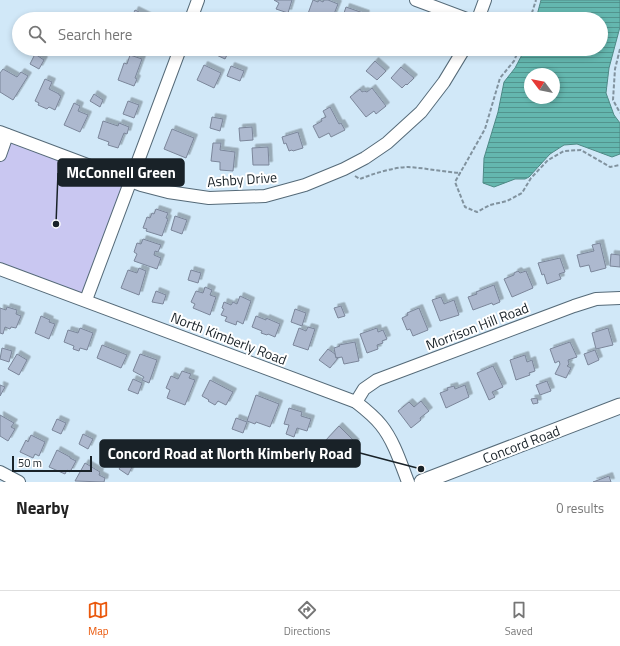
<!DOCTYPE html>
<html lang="en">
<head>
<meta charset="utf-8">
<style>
	:root { --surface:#fff; --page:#f6f6f6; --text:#222; --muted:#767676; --line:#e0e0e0; --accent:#ea580c }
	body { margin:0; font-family:"Titillium Web",sans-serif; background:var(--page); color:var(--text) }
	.compass { position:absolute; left:524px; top:68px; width:36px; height:36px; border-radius:50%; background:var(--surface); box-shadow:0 2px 6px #0003; rotate:302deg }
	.scale { position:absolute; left:12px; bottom:10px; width:80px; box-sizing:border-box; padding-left:4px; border:2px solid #192228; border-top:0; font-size:11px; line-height:14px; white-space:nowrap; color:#192228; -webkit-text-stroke:3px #fff; paint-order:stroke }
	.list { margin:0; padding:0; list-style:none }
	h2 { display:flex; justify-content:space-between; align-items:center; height:52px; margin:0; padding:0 16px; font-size:17px }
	h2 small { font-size:13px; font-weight:400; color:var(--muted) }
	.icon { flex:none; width:22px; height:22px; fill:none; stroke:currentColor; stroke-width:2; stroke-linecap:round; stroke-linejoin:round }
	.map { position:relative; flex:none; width:620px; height:482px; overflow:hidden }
	.search { position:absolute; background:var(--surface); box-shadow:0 2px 6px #0003; left:12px; right:12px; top:12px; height:44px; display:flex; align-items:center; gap:10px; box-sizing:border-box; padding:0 14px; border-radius:22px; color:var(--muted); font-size:15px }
	.sheet { height:108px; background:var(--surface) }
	nav { display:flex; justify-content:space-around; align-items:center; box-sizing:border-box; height:56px; border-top:1px solid var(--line); background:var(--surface); font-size:11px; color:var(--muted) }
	nav a { display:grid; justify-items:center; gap:2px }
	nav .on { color:var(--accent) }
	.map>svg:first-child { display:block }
</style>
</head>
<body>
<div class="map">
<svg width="620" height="482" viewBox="0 0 620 482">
	<defs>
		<pattern id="water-rules" width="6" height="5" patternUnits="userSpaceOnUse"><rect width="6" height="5" fill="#64b7af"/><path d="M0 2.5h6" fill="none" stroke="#52948e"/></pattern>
		<filter id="shadow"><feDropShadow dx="3.5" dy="-3.5" stdDeviation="0" flood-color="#0004"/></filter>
	</defs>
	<rect width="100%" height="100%" fill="#d1e8f8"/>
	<path fill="#c9c7f1" d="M 8,138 L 129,182 L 85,298 L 0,267 L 0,160 Z"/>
	<path fill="url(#water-rules)" stroke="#4e8a86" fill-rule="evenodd" d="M 541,0 L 620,0 L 620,27 L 609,68 L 606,93 L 614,115 L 620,123 L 620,154 L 612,157 L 577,144 L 564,145 L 550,154 L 529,177 L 525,179 L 515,179 L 494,187 L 483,183 L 484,158 L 498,112 L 504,82 L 515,68 L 525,49 L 601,49 L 601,19 L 536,19 ZM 530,74 L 554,74 L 554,98 L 530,98 Z"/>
	<g fill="#adb9cf" stroke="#7b869a" filter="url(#shadow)">
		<path d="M 274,0 L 292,0 L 288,13 L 276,9 L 279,3 Z"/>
		<path d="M 313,0 L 318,2 L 319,0 L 323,2 L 324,0 L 328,0 L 338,4 L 332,19 L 306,19 Z"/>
		<path d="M 346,7 L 366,14 L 364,19 L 342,19 Z"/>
		<path d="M 135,10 L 153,19 L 131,19 Z"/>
		<path d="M 212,49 L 230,49 L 225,59 L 210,52 Z"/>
		<path d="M 413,49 L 422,49 L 420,53 Z"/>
		<path d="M 35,54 L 44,60 L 39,69 L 30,64 Z"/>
		<path d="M 130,55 L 142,59 L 135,78 L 137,79 L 134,86 L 118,80 L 124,63 L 127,64 Z"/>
		<path d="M 375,61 L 386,71 L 377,80 L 366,71 Z"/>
		<path d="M 204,65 L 221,73 L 214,88 L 197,80 Z"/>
		<path d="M 231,66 L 244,71 L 240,81 L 227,76 Z"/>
		<path d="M 401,67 L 414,78 L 407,85 L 406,84 L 402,88 L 391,78 Z"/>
		<path d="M 3,69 L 17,77 L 21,72 L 28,76 L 13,100 L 0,92 L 0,73 Z"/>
		<path d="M 45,79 L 52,82 L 49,89 L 59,94 L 59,95 L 61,96 L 55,110 L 49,107 L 47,109 L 38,105 L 39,103 L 35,101 Z"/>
		<path d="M 372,88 L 386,106 L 376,114 L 374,111 L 366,117 L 350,97 L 360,89 L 362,92 L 364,91 L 367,92 Z"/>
		<path d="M 94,94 L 103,100 L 100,107 L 90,101 Z"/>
		<path d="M 128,101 L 139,105 L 134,118 L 123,114 Z"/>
		<path d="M 74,103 L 80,106 L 78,111 L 88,115 L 80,132 L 64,125 Z"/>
		<path d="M 330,107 L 339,124 L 341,123 L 345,130 L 331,137 L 329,133 L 319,138 L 313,126 L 322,121 L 321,119 L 326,117 L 323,111 Z"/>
		<path d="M 212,117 L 223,119 L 220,131 L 210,128 Z"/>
		<path d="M 103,121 L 118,126 L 119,123 L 129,127 L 127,134 L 124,133 L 118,148 L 108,145 L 109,142 L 98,138 Z"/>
		<path d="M 252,127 L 253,140 L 240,141 L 239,128 Z"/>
		<path d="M 172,129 L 194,138 L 186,158 L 164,149 Z"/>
		<path d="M 298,132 L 303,148 L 293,151 L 292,150 L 289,151 L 286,143 L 284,144 L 282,137 Z"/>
		<path d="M 213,143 L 221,143 L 220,150 L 235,152 L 233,171 L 220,170 L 220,162 L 211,161 Z"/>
		<path d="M 268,147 L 269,165 L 253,165 L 252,148 Z"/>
		<path d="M 156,209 L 168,213 L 166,218 L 168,219 L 162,236 L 146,231 L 147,229 L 143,228 L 147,217 L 150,218 L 152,213 L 154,214 Z"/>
		<path d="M 175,216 L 187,220 L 182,234 L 171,230 Z"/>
		<path d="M 143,239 L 161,245 L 158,252 L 155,251 L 154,255 L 161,258 L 157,269 L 134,261 L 137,254 L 134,252 L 137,243 L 141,244 Z"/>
		<path d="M 600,243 L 606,268 L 591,272 L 589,265 L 580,267 L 577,255 L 594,251 L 592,245 Z"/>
		<path d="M 611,254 L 620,255 L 620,267 L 610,266 Z"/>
		<path d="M 560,258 L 565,272 L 559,274 L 561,279 L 547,284 L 544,274 L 542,275 L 538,263 Z"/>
		<path d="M 139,268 L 146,271 L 139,295 L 121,288 L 128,270 L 137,273 Z"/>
		<path d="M 191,270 L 201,273 L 198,283 L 188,280 Z"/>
		<path d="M 518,271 L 520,273 L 526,271 L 533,288 L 512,297 L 504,279 L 514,275 L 514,273 Z"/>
		<path d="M 494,285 L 500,302 L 493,305 L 492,303 L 473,310 L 468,297 L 477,294 L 476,292 Z"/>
		<path d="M 205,287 L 212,290 L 210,295 L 216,297 L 210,315 L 193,308 L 195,304 L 191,302 L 196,291 L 203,293 Z"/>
		<path d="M 156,291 L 166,295 L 163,304 L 152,302 Z"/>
		<path d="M 240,296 L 251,301 L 243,324 L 237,321 L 236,325 L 225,321 L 227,317 L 221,315 L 224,309 L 222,308 L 224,302 L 231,305 L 233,302 L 237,304 Z"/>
		<path d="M 441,297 L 444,304 L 454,300 L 459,315 L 440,321 L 432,300 Z"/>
		<path d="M 341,306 L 345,316 L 338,318 L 334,308 Z"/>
		<path d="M 7,307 L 17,310 L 16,314 L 21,316 L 16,328 L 11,327 L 10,329 L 5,327 L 3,334 L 0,333 L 0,308 L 6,310 Z"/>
		<path d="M 419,308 L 428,330 L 413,336 L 410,329 L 407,330 L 402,318 L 408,315 L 407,313 Z"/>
		<path d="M 295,309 L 306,313 L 302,326 L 291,322 Z"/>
		<path d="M 41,316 L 50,320 L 49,322 L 55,324 L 49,339 L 35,333 Z"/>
		<path d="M 256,316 L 266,320 L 266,318 L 280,324 L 275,337 L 268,334 L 267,335 L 261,333 L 262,331 L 252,327 Z"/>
		<path d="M 308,327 L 315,329 L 308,350 L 293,345 L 299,328 L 306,331 Z"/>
		<path d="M 80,328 L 93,333 L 87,350 L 80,348 L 79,351 L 73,349 L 74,346 L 64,342 L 68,330 L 78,333 Z"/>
		<path d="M 377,328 L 378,332 L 383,330 L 387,339 L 382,341 L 383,343 L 377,345 L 378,349 L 367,353 L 360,334 Z"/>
		<path d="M 608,328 L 613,345 L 596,349 L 592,333 Z"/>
		<path d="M 355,342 L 359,361 L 344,364 L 342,357 L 336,358 L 334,348 L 340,346 L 339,345 Z"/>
		<path d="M 570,342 L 577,357 L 568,360 L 569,364 L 567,366 L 571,368 L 566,378 L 555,374 L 560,364 L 559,361 L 555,363 L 550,349 Z"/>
		<path d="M 102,345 L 127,355 L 121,368 L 97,358 Z"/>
		<path d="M 2,348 L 12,351 L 9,362 L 0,359 Z"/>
		<path d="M 328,349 L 335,354 L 336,358 L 338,358 L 330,368 L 319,360 Z"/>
		<path d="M 595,350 L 599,360 L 588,365 L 584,354 Z"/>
		<path d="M 17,354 L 27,360 L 19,375 L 8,369 Z"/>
		<path d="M 140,354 L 157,360 L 149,383 L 142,380 L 144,377 L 133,371 Z"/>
		<path d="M 525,355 L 527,362 L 532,360 L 535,371 L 529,373 L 530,375 L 516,380 L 510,360 Z"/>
		<path d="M 493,366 L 503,387 L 492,392 L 495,397 L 489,400 L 477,373 Z"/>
		<path d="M 182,371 L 191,374 L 189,378 L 195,380 L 185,405 L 167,398 L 170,390 L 166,388 L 171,376 L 178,379 Z"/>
		<path d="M 133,379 L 142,383 L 138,394 L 128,390 Z"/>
		<path d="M 210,380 L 233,392 L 226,405 L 218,401 L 215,405 L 208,401 L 209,400 L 202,396 Z"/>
		<path d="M 547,381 L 551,391 L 540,395 L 536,385 Z"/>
		<path d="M 0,385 L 5,387 L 0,396 Z"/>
		<path d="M 465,385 L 469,397 L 446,408 L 440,393 L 448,390 L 447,388 L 454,386 L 455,389 Z"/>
		<path d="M 256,395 L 279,404 L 270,427 L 256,422 L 255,424 L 247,421 Z"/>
		<path d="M 537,398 L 538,403 L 533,404 L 531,399 Z"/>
		<path d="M 421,401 L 429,411 L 420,418 L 421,420 L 411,428 L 398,411 L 409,402 L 414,407 Z"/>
		<path d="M 289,408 L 302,412 L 301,416 L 311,419 L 307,431 L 297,428 L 294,437 L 286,434 L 289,425 L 284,424 Z"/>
		<path d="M 0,415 L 14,423 L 11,427 L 15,429 L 8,441 L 0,436 Z"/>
		<path d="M 236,418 L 247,422 L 243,433 L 232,429 Z"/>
		<path d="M 57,419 L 66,423 L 61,434 L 52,430 Z"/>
		<path d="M 339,426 L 356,443 L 338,460 L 332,453 L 335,451 L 325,441 Z"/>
		<path d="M 83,434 L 93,439 L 88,449 L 79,444 Z"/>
		<path d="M 31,435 L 45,442 L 39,456 L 35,454 L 33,458 L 20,452 L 26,440 L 28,442 Z"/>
		<path d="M 57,450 L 70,457 L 70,458 L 76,461 L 70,472 L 67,470 L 65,474 L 49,467 Z"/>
		<path d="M 125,460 L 133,465 L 128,475 L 119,469 Z"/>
		<path d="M 85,463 L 100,472 L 99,475 L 105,478 L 104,482 L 75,481 Z"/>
		<path d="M 609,476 L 611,482 L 593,482 Z"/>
	</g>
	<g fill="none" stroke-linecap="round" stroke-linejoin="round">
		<g stroke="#556a78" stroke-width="14">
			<g id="minor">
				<path d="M 416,0 L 467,19"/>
				<path d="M 191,19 L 198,0"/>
				<path d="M 478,19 L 485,0"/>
				<path d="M 0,132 L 141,185 L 168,192 L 209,198 L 265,196 L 305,185 L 344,169 L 365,158 L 387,143 L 421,112 L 444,82 L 464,49"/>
				<path d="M 0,155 L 7,135"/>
				<path d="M 0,269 L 356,402 C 365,409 374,416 381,425 C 394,441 401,464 408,482"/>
				<path d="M 86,300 L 180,49"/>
				<path d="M 356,402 L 364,389 L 377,380 L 574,306 L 596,299 L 620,298"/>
				<path d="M 0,472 L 19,482"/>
			</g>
		</g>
		<g stroke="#556a78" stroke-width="17">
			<path id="major" d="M 422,482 L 620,406"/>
		</g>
		<g stroke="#81929e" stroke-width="2" stroke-dasharray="4 2" stroke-linecap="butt">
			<path d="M 498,19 L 504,16 L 531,16"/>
			<path d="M 530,19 L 536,0"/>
			<path d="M 519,49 L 514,61 L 500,78 L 485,129 L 455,182 L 465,207 L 477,212 L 490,205 L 507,201 L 522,193 L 531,178 L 548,160 L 564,151 L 581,150 L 610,167 L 620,165"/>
			<path d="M 620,49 L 615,69 L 613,100 L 620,113"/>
			<path d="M 355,176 L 360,179 C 372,174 395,167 408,167 C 426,168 443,172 461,173"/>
		</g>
		<use href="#minor" stroke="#fff" stroke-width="12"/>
		<use href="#major" stroke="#fff" stroke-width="15"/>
	</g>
	<g text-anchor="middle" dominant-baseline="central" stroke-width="4" stroke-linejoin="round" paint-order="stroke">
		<g font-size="14" fill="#192228" stroke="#fff">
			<text transform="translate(242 179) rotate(-4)">Ashby Drive</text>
			<text transform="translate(477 326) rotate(-21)">Morrison Hill Road</text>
			<text transform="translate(229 338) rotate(21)">North Kimberly Road</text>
			<text transform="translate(521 444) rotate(-21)">Concord Road</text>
		</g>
	</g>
	<path fill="none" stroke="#192228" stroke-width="1.5" d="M56 224L58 173M421 469L360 453"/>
	<g fill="#192228" stroke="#fff" stroke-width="1.5">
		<circle cx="56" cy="224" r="4"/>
		<circle cx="421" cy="469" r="4"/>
	</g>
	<g fill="#192228" stroke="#192228" stroke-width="1.5">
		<rect x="58" y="159" width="126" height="27" rx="4"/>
		<rect x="100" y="440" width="260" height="27" rx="4"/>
	</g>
	<g font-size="15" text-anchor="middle" font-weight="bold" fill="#fff">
		<text x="121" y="178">McConnell Green</text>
		<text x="230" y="459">Concord Road at North Kimberly Road</text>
	</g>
</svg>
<svg class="compass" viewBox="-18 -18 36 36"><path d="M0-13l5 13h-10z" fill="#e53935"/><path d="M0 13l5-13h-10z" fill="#767676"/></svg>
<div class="scale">50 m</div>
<div class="search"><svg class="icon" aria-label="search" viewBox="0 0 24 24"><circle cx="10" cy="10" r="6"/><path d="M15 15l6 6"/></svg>Search here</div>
</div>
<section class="sheet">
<h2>Nearby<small>0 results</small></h2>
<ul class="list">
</ul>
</section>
<nav>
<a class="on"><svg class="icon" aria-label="map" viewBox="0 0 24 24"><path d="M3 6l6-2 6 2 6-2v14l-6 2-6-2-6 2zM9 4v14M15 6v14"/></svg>Map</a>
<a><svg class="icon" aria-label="directions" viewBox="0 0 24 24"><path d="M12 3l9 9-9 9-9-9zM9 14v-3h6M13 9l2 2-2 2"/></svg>Directions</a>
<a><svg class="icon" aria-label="saved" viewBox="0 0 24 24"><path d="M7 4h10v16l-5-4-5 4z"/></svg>Saved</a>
</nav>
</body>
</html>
